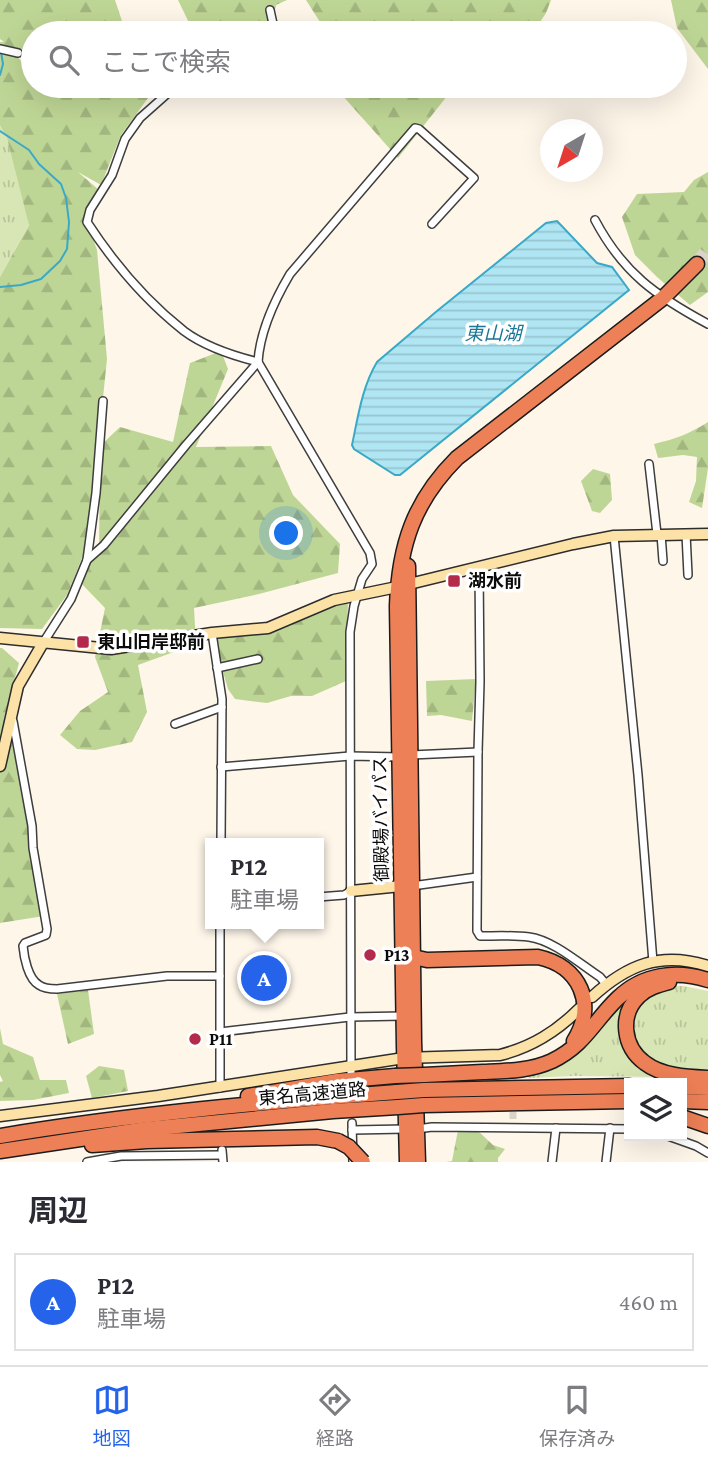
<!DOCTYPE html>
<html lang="ja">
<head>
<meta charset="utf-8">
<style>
	:root { --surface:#fff; --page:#f7f7f7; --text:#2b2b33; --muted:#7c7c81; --line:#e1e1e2; --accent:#2563eb }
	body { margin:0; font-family:"Crimson Pro","Noto Sans JP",serif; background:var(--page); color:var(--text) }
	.controls { position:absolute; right:21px; bottom:21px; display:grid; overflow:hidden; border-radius:0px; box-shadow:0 7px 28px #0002 }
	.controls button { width:63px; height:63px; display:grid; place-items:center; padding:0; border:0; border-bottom:2px solid var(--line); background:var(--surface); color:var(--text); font:35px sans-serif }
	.compass { position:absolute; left:540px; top:119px; width:63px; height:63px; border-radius:50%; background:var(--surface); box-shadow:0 7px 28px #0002; rotate:219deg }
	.you { position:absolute; left:287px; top:534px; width:24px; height:24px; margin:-18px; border:5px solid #fff; border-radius:50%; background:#1a73e8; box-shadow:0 0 0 10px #1a73e833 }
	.badge { display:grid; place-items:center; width:46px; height:46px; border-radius:50%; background:var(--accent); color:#fff; font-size:23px; font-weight:700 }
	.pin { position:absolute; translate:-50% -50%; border:4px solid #fff; box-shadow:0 2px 7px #0006 }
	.popup { position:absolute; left:205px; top:838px; width:119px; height:91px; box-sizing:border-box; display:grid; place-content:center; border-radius:0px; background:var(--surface); filter:drop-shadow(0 2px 5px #0005); font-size:23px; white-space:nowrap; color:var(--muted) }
	.popup b { font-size:26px; color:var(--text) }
	.popup::after { content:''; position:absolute; left:50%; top:100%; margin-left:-14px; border:14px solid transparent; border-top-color:var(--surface) }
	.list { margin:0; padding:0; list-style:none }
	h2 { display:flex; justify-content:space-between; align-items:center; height:91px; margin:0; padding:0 28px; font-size:30px }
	h2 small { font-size:23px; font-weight:400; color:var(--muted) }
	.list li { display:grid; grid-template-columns:46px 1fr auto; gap:21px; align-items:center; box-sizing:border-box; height:98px; margin:0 14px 14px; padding:0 14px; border:2px solid var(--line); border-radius:0px }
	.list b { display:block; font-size:26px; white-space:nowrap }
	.list p { margin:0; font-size:23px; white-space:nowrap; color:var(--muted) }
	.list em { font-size:23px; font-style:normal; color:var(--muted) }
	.icon { flex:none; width:38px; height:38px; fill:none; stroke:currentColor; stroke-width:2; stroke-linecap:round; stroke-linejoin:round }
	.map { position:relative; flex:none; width:708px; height:1162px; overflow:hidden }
	.search { position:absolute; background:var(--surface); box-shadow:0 7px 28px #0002; left:21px; right:21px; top:21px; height:77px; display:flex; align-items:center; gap:18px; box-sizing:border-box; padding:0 24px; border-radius:38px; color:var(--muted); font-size:26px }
	.sheet { height:203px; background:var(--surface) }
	nav { display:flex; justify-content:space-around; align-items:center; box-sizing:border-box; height:98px; border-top:2px solid var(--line); background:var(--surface); font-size:19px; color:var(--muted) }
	nav a { display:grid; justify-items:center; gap:4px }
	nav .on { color:var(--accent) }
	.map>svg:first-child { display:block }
</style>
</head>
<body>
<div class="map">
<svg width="708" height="1162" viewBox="0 0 708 1162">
	<defs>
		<pattern id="grass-tufts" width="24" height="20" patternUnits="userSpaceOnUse" patternTransform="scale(1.75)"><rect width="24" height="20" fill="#d8e6b5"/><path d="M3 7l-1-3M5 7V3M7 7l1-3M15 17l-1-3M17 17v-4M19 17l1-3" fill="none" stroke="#b8c49a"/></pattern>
		<pattern id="forest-firs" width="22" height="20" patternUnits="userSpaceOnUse" patternTransform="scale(1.75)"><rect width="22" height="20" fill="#bed695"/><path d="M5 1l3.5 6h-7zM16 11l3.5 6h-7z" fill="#a2b67f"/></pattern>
		<pattern id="water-rules" width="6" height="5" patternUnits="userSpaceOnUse" patternTransform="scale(1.75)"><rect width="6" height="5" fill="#b0e6f3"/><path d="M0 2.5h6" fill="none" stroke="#96c4cf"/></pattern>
	</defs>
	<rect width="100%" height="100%" fill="#fef6e9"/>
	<g fill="url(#grass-tufts)">
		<path d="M 0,116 L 32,219 L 0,277 Z"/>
		<path d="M 670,986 L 684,986 L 708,991 L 708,1073 L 690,1072 L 654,1063 L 639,1051 L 634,1028 L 631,1027 C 638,1004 645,992 670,986 Z"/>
		<path d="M 642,990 L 623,1037 L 672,1077 L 574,1076 L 529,1078 L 527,1074 L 535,1072 L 618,1002 Z"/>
	</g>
	<g fill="url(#forest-firs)">
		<path d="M 0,0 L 115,0 L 126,33 L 33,33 L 33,73 L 23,57 L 10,48 L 33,75 L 33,86 L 144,86 L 148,98 L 121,135 L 101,185 L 78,172 L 99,190 L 87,222 L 97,250 L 107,359 L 88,543 L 67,595 L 42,629 L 0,628 L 0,277 L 29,225 L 7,138 L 0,125 L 0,42 L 4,42 L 0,39 Z"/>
		<path d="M 178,0 L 287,0 L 276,5 L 269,33 L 194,33 Z"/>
		<path d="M 306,0 L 551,0 L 546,13 L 533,33 L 327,33 Z"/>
		<path d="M 671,0 L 708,0 L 708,69 L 677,28 Z"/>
		<path d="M 334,86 L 455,86 L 398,158 Z"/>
		<path d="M 708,172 L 708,292 L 690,305 L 657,277 L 635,255 L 622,217 L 637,194 L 684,192 L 694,180 Z"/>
		<path d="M 221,351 L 228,369 L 196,447 L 271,446 L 293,495 L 340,544 L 338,573 L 259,594 L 194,608 L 196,644 L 138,665 L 147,712 L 132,742 L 95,750 L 77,749 L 60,735 L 80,711 L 108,692 L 95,657 L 105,608 L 79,581 L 99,549 L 100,446 L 120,427 L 173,442 L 190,363 Z"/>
		<path d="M 708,422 L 708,468 L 702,508 L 689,502 L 696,481 L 697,457 L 683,455 L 658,458 L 654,444 C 675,439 689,434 708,422 Z"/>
		<path d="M 593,469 L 610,474 L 612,500 L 600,513 L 592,511 L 581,481 Z"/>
		<path d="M 348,601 L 346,681 L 312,696 L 291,696 L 267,703 L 235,699 L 228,689 L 213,638 Z"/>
		<path d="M 0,648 L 2,648 L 19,663 L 4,719 L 24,785 L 44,916 L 0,923 Z"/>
		<path d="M 476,679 L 472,721 L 441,715 L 427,716 L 426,681 Z"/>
		<path d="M 88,990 L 94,1034 L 68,1044 L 57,994 Z"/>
		<path d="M 0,1028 L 3,1044 L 33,1057 L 40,1080 L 66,1080 L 69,1093 L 33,1100 L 0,1101 L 0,1082 L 3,1081 L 0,1075 Z"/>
		<path d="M 99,1066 L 124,1070 L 128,1091 L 92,1098 L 86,1076 Z"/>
		<path d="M 458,1130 L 477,1130 L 493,1145 L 505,1149 L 498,1158 L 498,1162 L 446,1162 L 452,1161 Z"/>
	</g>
	<path fill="url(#water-rules)" stroke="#3aa9c7" stroke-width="2" d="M 557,221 L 597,263 L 612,267 L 629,290 L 400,475 L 395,475 L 354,449 L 352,445 C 358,417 362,387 377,362 L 437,311 L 546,223 Z"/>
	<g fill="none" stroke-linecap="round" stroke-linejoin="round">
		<g stroke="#3aa9c7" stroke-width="2">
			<path d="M 0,75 L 3,64 L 1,52"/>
			<path d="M 0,131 L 29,150 L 39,164 L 61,184 L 66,198 L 69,222 L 67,249 L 60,261 L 41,279 L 21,285 L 0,287"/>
		</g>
		<g stroke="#dad3c8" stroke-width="7" stroke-dasharray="7 3.5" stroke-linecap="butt">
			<path d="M 513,1090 L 514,1061"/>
			<path d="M 513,1119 L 513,1102"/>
		</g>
		<path stroke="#dad3c8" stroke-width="14" stroke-dasharray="14 7" stroke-linecap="butt" d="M 697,264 L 708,250"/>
		<g stroke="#3e3e3e" stroke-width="10">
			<g id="street">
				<path d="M 270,10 L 275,33"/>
				<path d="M 0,49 L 18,53"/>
				<path d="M 176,86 L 140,118 L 125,139 L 112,175 L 90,210 L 87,222 C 113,262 146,301 184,331 C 204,346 234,356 258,362"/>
				<path d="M 595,220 C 623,273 656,296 708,324"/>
				<path d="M 649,464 L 657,534"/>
				<path d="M 661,534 L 663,561"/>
				<path d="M 686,534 L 688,575"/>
				<path d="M 614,536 L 638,775 L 653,962"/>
				<path d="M 87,560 L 104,545 L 186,445 L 258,362"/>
				<path d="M 479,567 L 480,682 L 478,752 L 477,931 L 480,936 C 496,936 513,935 529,937 C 553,940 580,964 600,977 L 606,984"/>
				<path d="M 212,633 L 222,699 L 221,843"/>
				<path d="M 43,643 L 71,599 L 87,560 L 96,493 L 103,401"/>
				<path d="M 217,668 L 258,659"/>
				<path d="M 13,721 L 32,826 L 33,848 L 47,929 L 46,935 L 25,943 L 23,946 C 24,957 28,979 39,985 C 43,988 51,989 57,989 L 167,976 L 220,976"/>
				<path d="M 175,724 L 222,707"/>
				<path d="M 411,755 L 478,752"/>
				<path d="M 221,767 L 350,756 L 400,757"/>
				<path d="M 412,886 L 477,877"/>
				<path d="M 318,897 L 344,895 L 351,891"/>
				<path d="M 220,924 L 220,1088"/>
				<path d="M 220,1032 L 350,1017 L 403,1016"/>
				<path d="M 351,1072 L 350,632 L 354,606 L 362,579 L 372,564 L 370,553 L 258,362 C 260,331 274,301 290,274 L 415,128 L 419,129 L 474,178 L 432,224"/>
				<path d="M 352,1123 L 353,1162"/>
				<path d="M 417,1129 L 432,1127 L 629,1129"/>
				<path d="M 352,1130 L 406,1129"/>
				<path d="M 668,1136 L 696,1146 L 708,1153"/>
				<path d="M 222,1150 L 223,1162"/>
				<path d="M 87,1162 L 121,1156 L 222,1155"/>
				<path d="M 552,1162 L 556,1128"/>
				<path d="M 606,1162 L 610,1128"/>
			</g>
		</g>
		<g stroke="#2d2d2d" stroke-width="13">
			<g id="secondary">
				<path d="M 0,638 L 111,649 L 212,633 L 268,628 L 334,600 L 397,587 L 573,544 L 614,536 L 708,534"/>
				<path d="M 0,766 L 18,686 L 43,643"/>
				<path d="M 351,891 L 401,886"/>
				<path d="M 592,997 C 627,965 660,951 708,966"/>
				<path d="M 0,1116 L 158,1096 L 404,1058 L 500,1055 C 532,1047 556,1032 579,1009"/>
			</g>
		</g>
		<g stroke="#1c1c1c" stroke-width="17">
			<g id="highway">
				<path d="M 408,566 L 414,1041 L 418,1162"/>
				<path d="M 406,952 L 413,957 L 427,960 L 538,957 C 580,966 597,1004 574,1041"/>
				<path d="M 669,982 C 658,985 647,988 639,996 C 619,1015 623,1047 645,1063 C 662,1076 687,1077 708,1078"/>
				<path d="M 424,1075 C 443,1074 463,1073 483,1072 C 507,1071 530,1071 552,1061 C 585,1045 593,1022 618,998 C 643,974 676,970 708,980"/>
				<path d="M 682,1087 L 708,1088"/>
				<path d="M 424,1090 L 629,1086"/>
				<path d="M 248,1096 L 337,1081 L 395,1076"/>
				<path d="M 682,1101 L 708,1102"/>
				<path d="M 424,1105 L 629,1101"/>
				<path d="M 682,1117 L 708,1126"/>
				<path d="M 0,1136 C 132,1114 265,1102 397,1092"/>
				<path d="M 92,1145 L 147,1141 L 317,1137 L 338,1141"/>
				<path d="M 0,1151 L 147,1129 L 333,1111 L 398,1107"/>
				<path d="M 407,1162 L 404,1046 L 397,606 C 399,545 414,501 457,458 L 663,298 L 697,264"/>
			</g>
		</g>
		<use href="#street" stroke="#fff" stroke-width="7"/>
		<use href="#secondary" stroke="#fce2a7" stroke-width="10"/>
		<use href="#highway" stroke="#ee8057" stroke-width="14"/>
		<g stroke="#1c1c1c" stroke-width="17" stroke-linecap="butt">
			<g id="highway-bridge">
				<path d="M 395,1076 L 424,1075"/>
				<path d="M 397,1092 L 424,1090"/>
				<path d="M 398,1107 L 424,1105"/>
				<path d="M 338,1141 L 349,1147 L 363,1162"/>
			</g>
		</g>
		<use href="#highway-bridge" stroke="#ee8057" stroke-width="14"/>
	</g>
	<g fill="#b42a4a" stroke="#fff" stroke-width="2.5">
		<rect x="447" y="574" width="14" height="14" rx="3.5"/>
		<rect x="76" y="635" width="14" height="14" rx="3.5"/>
		<circle cx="370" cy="955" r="7"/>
		<circle cx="195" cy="1039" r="7"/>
	</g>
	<g text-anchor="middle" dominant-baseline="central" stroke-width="7" stroke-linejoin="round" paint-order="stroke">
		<g font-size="18" font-weight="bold" fill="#0b0b0b" stroke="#fff" text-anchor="start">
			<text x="468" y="581">湖水前</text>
			<text x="97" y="642">東山旧岸邸前</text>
			<text x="384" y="955">P13</text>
			<text x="209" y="1039">P11</text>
		</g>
		<g font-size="18" fill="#0b0b0b" stroke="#fff">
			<text transform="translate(381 819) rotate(-91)">御殿場バイパス</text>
			<text transform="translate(312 1094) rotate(-5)">東名高速道路</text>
		</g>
		<g font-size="19" font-style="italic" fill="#1a7796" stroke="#fff">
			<text x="493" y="333">東山湖</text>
		</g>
	</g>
</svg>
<div class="controls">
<button><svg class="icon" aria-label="layers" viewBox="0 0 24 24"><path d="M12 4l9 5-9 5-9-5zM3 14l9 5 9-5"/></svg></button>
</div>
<svg class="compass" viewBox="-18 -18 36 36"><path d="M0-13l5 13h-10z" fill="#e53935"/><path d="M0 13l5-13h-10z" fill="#7c7c81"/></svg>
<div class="you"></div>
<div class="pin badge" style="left:264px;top:978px">A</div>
<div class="popup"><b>P12</b>駐車場</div>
<div class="search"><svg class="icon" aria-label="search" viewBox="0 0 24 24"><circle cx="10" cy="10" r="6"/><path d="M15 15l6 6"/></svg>ここで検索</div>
</div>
<section class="sheet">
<h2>周辺<small></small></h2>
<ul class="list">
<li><span class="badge">A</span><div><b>P12</b><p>駐車場</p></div><em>460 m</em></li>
</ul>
</section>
<nav>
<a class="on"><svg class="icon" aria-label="map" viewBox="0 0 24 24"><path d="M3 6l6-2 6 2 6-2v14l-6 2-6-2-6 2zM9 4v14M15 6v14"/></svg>地図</a>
<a><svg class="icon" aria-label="directions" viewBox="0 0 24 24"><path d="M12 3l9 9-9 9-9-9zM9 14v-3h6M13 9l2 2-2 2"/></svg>経路</a>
<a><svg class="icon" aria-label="saved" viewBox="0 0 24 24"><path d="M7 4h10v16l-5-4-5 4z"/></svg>保存済み</a>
</nav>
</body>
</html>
